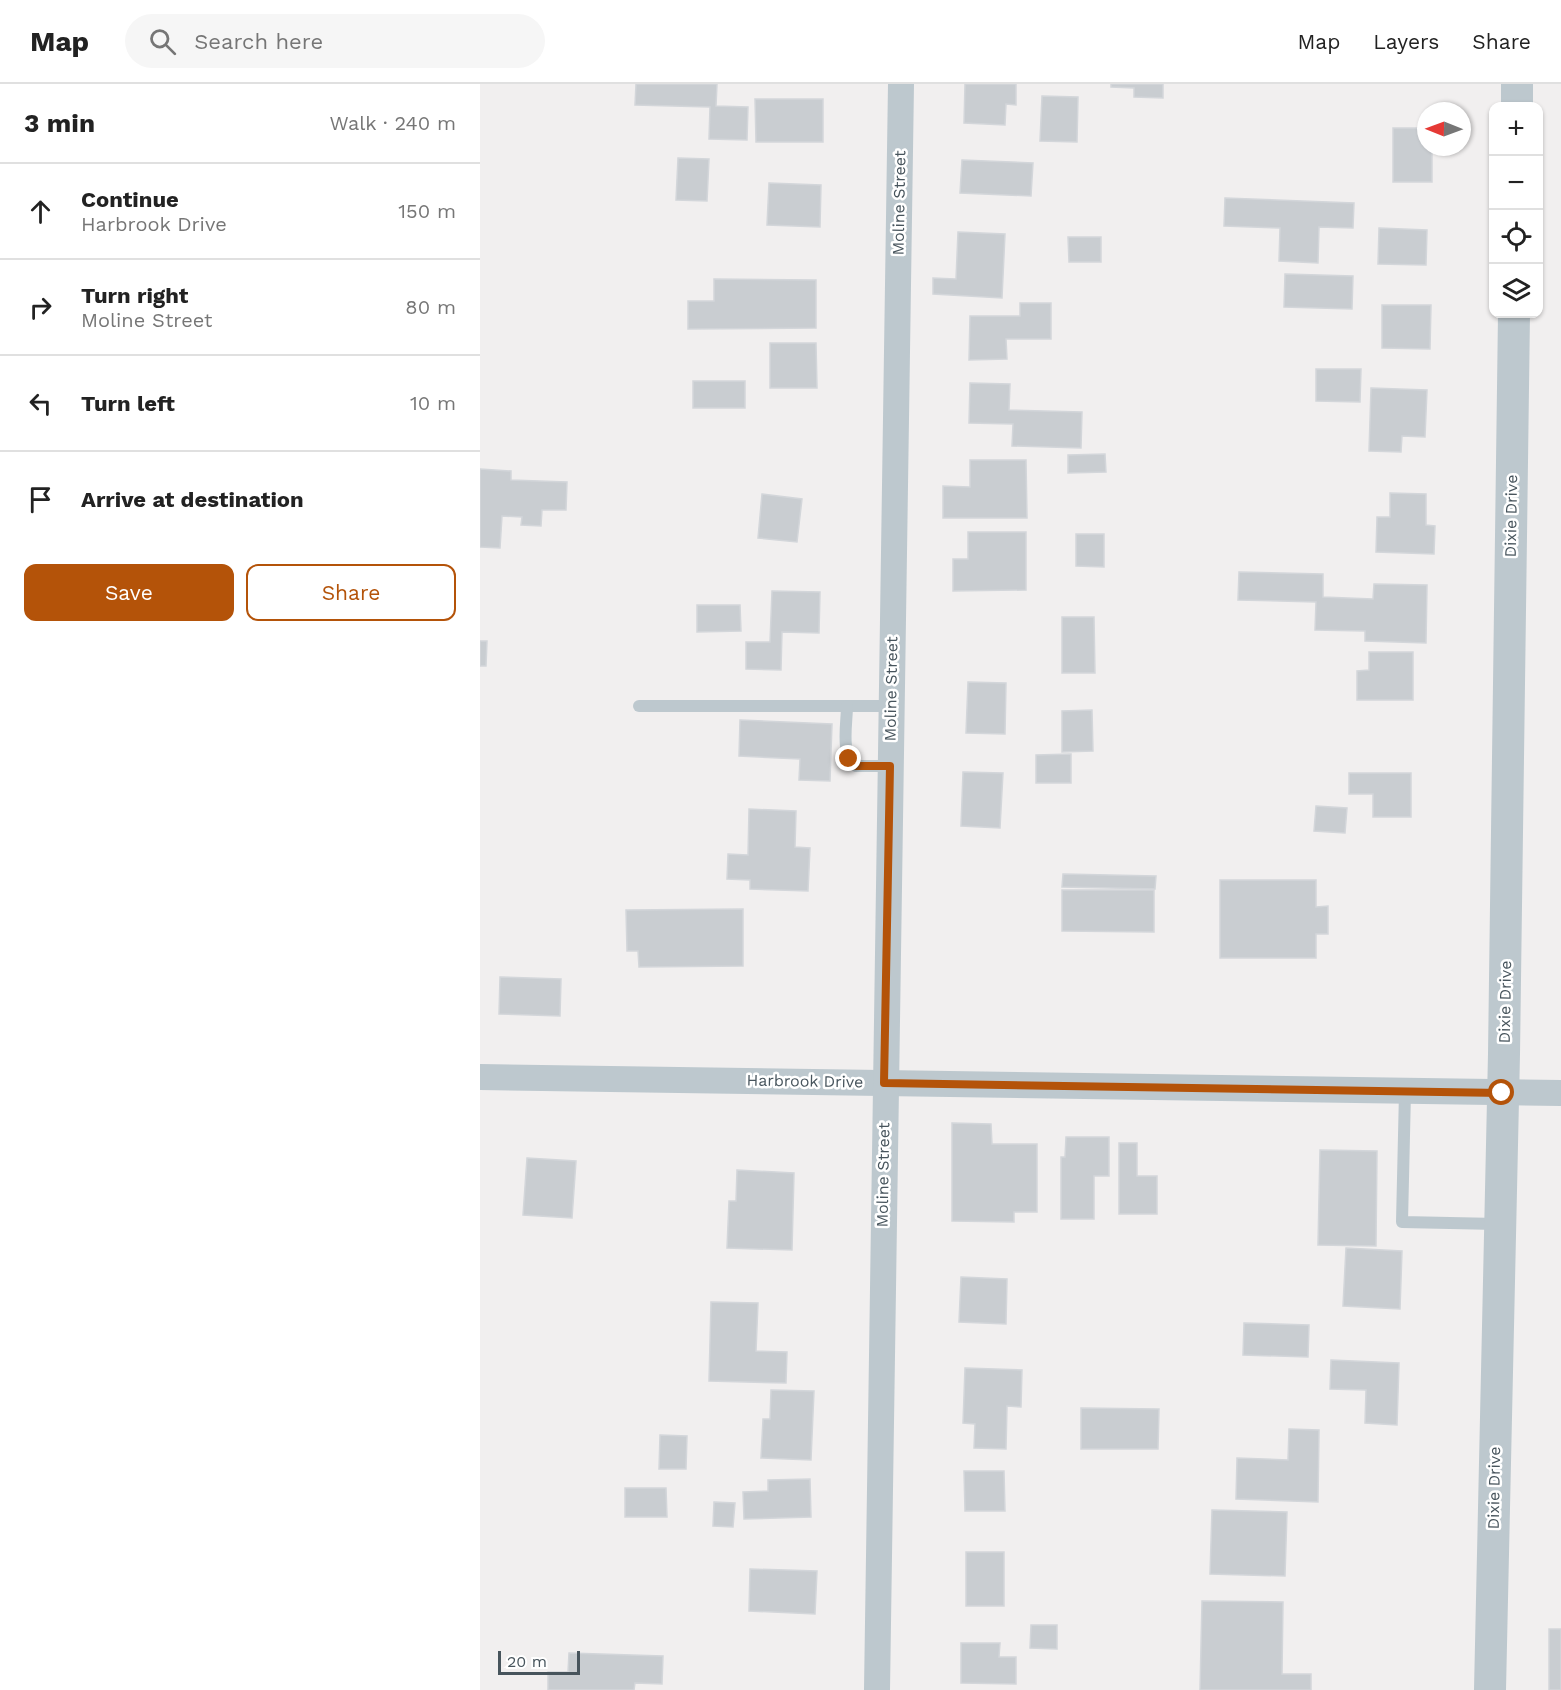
<!DOCTYPE html>
<html lang="en">
<head>
<meta charset="utf-8">
<style>
	:root { --surface:#fff; --page:#f6f6f6; --text:#222; --muted:#767676; --line:#e0e0e0; --accent:#b45309 }
	body { margin:0; font-family:"Work Sans",sans-serif; background:var(--page); color:var(--text) }
	.controls { position:absolute; right:18px; top:18px; display:grid; overflow:hidden; border-radius:12px; box-shadow:0 2px 4px #0004 }
	.controls button { width:54px; height:54px; display:grid; place-items:center; padding:0; border:0; border-bottom:2px solid var(--line); background:var(--surface); color:var(--text); font:30px sans-serif }
	.compass { position:absolute; left:937px; top:18px; width:54px; height:54px; border-radius:50%; background:var(--surface); box-shadow:0 2px 4px #0004; rotate:271deg }
	.scale { position:absolute; left:18px; bottom:15px; width:82px; box-sizing:border-box; padding-left:6px; border:3px solid #47545c; border-top:0; font-size:16px; line-height:21px; white-space:nowrap; color:#47545c; -webkit-text-stroke:4px #fff; paint-order:stroke }
	.stop { position:absolute; width:18px; height:18px; margin:-14px; border:4px solid #b45309; border-radius:50%; background:#fff }
	.stop.end { background:#b45309; border-color:#fff; box-shadow:0 2px 6px #0008 }
	.list { margin:0; padding:0; list-style:none }
	h2 { display:flex; justify-content:space-between; align-items:center; height:78px; margin:0; padding:0 24px; font-size:26px }
	h2 small { font-size:20px; font-weight:400; color:var(--muted) }
	.list li { display:grid; grid-template-columns:39px 1fr auto; gap:18px; align-items:center; box-sizing:border-box; height:96px; padding:0 24px; border-top:2px solid var(--line) }
	.list b { display:block; font-size:22px; white-space:nowrap }
	.list p { margin:0; font-size:20px; white-space:nowrap; color:var(--muted) }
	.list em { font-size:20px; font-style:normal; color:var(--muted) }
	.actions { display:flex; gap:12px; padding:18px 24px }
	.actions a { flex:1; padding:14px 0; border:2px solid var(--accent); border-radius:12px; text-align:center; font-size:21px; color:var(--accent) }
	.actions .main { background:var(--accent); color:#fff }
	.icon { flex:none; width:33px; height:33px; fill:none; stroke:currentColor; stroke-width:2; stroke-linecap:round; stroke-linejoin:round }
	.map { position:relative; flex:none; width:1081px; height:1606px; overflow:hidden }
	header { display:flex; align-items:center; gap:36px; box-sizing:border-box; height:84px; padding:0 30px; background:var(--surface); border-bottom:2px solid var(--line) }
	header strong { font-size:28px }
	nav { display:flex; gap:33px; margin-inline-start:auto; font-size:21px }
	.search { width:420px; height:54px; background:var(--page); display:flex; align-items:center; gap:15px; box-sizing:border-box; padding:0 21px; border-radius:33px; color:var(--muted); font-size:22px }
	main { display:flex }
	aside { flex:1; background:var(--surface) }
	.map>svg:first-child { display:block }
</style>
</head>
<body>
<header>
<strong>Map</strong>
<div class="search"><svg class="icon" aria-label="search" viewBox="0 0 24 24"><circle cx="10" cy="10" r="6"/><path d="M15 15l6 6"/></svg>Search here</div>
<nav><a>Map</a><a>Layers</a><a>Share</a></nav>
</header>
<main>
<aside>
<h2>3 min<small>Walk · 240 m</small></h2>
<ul class="list">
<li><svg class="icon" aria-label="ahead" viewBox="0 0 24 24"><path d="M12 20V5M6 11l6-6 6 6"/></svg><div><b>Continue</b><p>Harbrook Drive</p></div><em>150 m</em></li>
<li><svg class="icon" aria-label="right" viewBox="0 0 24 24"><path d="M7 20v-9h11M14 6l5 5-5 5"/></svg><div><b>Turn right</b><p>Moline Street</p></div><em>80 m</em></li>
<li><svg class="icon" aria-label="left" viewBox="0 0 24 24"><path d="M17 20v-9H6M10 6l-5 5 5 5"/></svg><div><b>Turn left</b></div><em>10 m</em></li>
<li><svg class="icon" aria-label="arrive" viewBox="0 0 24 24"><path d="M6 21V4h12l-3 4 3 4H6"/></svg><div><b>Arrive at destination</b></div></li>
</ul>
<div class="actions"><a class="main">Save</a><a>Share</a></div>
</aside>
<div class="map">
<svg width="1081" height="1606" viewBox="0 0 1081 1606">
	<rect width="100%" height="100%" fill="#f1efef"/>
	<g fill="#c9cdd1" stroke="#d3d6da" stroke-width="1.5">
		<path d="M 156,0 L 237,0 L 236,22 L 268,23 L 267,56 L 229,55 L 230,23 L 155,21 Z"/>
		<path d="M 485,0 L 536,0 L 536,21 L 526,20 L 525,41 L 484,39 Z"/>
		<path d="M 631,0 L 683,0 L 683,14 L 654,13 L 654,4 L 631,3 Z"/>
		<path d="M 562,12 L 598,13 L 597,58 L 560,57 Z"/>
		<path d="M 275,15 L 343,15 L 343,58 L 276,58 Z"/>
		<path d="M 913,44 L 946,44 L 946,63 L 952,63 L 952,98 L 913,98 Z"/>
		<path d="M 198,74 L 229,75 L 227,117 L 196,116 Z"/>
		<path d="M 482,76 L 553,79 L 551,112 L 480,109 Z"/>
		<path d="M 289,99 L 341,101 L 340,143 L 287,141 Z"/>
		<path d="M 745,114 L 874,119 L 873,144 L 839,143 L 838,179 L 799,177 L 800,144 L 744,142 Z"/>
		<path d="M 899,144 L 947,146 L 946,181 L 898,180 Z"/>
		<path d="M 478,148 L 525,150 L 522,214 L 453,210 L 453,194 L 476,195 Z"/>
		<path d="M 588,153 L 621,153 L 621,178 L 589,178 Z"/>
		<path d="M 805,190 L 873,192 L 872,225 L 804,223 Z"/>
		<path d="M 234,195 L 336,196 L 336,244 L 208,245 L 208,217 L 234,217 Z"/>
		<path d="M 540,219 L 571,219 L 571,255 L 526,255 L 527,275 L 489,276 L 490,232 L 540,232 Z"/>
		<path d="M 902,221 L 951,221 L 950,265 L 902,264 Z"/>
		<path d="M 290,259 L 336,259 L 337,304 L 290,304 Z"/>
		<path d="M 836,285 L 881,285 L 880,318 L 836,317 Z"/>
		<rect x="213" y="297" width="52" height="27"/>
		<path d="M 490,299 L 530,300 L 529,326 L 602,328 L 601,364 L 532,362 L 533,340 L 489,339 Z"/>
		<path d="M 891,304 L 947,306 L 945,353 L 922,352 L 921,368 L 889,367 Z"/>
		<path d="M 625,370 L 626,388 L 588,389 L 588,371 Z"/>
		<path d="M 490,376 L 546,376 L 547,434 L 463,434 L 463,402 L 490,403 Z"/>
		<path d="M 0,385 L 31,387 L 31,396 L 87,398 L 86,426 L 62,426 L 61,442 L 41,441 L 42,433 L 22,432 L 20,464 L 0,463 Z"/>
		<path d="M 910,409 L 946,410 L 946,441 L 955,442 L 954,470 L 896,468 L 897,433 L 910,433 Z"/>
		<path d="M 282,410 L 322,415 L 317,458 L 278,454 Z"/>
		<path d="M 488,448 L 546,448 L 546,506 L 473,507 L 473,475 L 488,475 Z"/>
		<path d="M 596,450 L 624,450 L 624,483 L 596,482 Z"/>
		<path d="M 759,488 L 843,490 L 843,513 L 893,515 L 894,500 L 947,501 L 946,559 L 885,557 L 885,547 L 835,546 L 836,518 L 758,516 Z"/>
		<path d="M 292,507 L 340,508 L 339,549 L 302,548 L 301,586 L 266,585 L 266,558 L 290,558 Z"/>
		<path d="M 217,521 L 260,521 L 261,547 L 217,548 Z"/>
		<path d="M 582,533 L 614,533 L 615,589 L 582,589 Z"/>
		<path d="M 0,557 L 7,557 L 6,582 L 0,582 Z"/>
		<path d="M 889,568 L 933,568 L 933,616 L 877,616 L 877,587 L 889,586 Z"/>
		<path d="M 488,598 L 526,599 L 525,650 L 486,649 Z"/>
		<path d="M 612,626 L 613,667 L 582,668 L 582,627 Z"/>
		<path d="M 260,636 L 352,640 L 350,697 L 319,696 L 320,675 L 259,672 Z"/>
		<path d="M 591,670 L 591,699 L 556,699 L 556,671 Z"/>
		<path d="M 483,688 L 523,689 L 520,744 L 481,742 Z"/>
		<path d="M 869,689 L 931,689 L 931,733 L 893,733 L 893,710 L 869,710 Z"/>
		<path d="M 836,722 L 867,724 L 865,749 L 834,747 Z"/>
		<path d="M 269,725 L 316,727 L 315,763 L 330,764 L 328,807 L 270,805 L 270,796 L 247,795 L 248,770 L 268,771 Z"/>
		<path d="M 583,790 L 676,792 L 675,805 L 582,803 Z"/>
		<path d="M 740,796 L 836,796 L 836,823 L 848,822 L 848,850 L 836,850 L 836,874 L 740,874 Z"/>
		<path d="M 582,806 L 674,806 L 674,848 L 582,847 Z"/>
		<path d="M 263,825 L 263,882 L 159,883 L 158,867 L 147,867 L 146,826 Z"/>
		<path d="M 20,893 L 81,895 L 80,932 L 19,930 Z"/>
		<path d="M 472,1039 L 511,1040 L 512,1060 L 557,1060 L 557,1128 L 534,1128 L 534,1138 L 472,1137 Z"/>
		<path d="M 586,1053 L 629,1053 L 629,1092 L 614,1092 L 614,1135 L 581,1135 L 581,1073 L 585,1073 Z"/>
		<path d="M 639,1059 L 657,1059 L 657,1092 L 677,1092 L 677,1130 L 639,1130 Z"/>
		<path d="M 840,1066 L 897,1067 L 896,1162 L 838,1161 Z"/>
		<path d="M 47,1074 L 96,1077 L 92,1134 L 43,1131 Z"/>
		<path d="M 257,1086 L 314,1089 L 312,1166 L 247,1164 L 249,1117 L 256,1117 Z"/>
		<path d="M 866,1164 L 922,1167 L 920,1225 L 863,1222 Z"/>
		<path d="M 481,1193 L 527,1195 L 526,1240 L 479,1238 Z"/>
		<path d="M 231,1218 L 278,1219 L 276,1267 L 307,1268 L 306,1299 L 229,1297 Z"/>
		<path d="M 764,1239 L 829,1241 L 828,1273 L 763,1271 Z"/>
		<path d="M 851,1276 L 919,1279 L 917,1341 L 885,1339 L 886,1306 L 850,1305 Z"/>
		<path d="M 485,1284 L 542,1286 L 541,1323 L 527,1322 L 526,1365 L 494,1364 L 495,1340 L 483,1339 Z"/>
		<path d="M 291,1306 L 334,1307 L 331,1376 L 281,1374 L 283,1335 L 290,1335 Z"/>
		<path d="M 601,1324 L 679,1325 L 678,1365 L 601,1365 Z"/>
		<path d="M 809,1345 L 839,1346 L 838,1418 L 756,1415 L 757,1374 L 808,1376 Z"/>
		<path d="M 180,1351 L 207,1352 L 206,1385 L 179,1385 Z"/>
		<path d="M 484,1387 L 524,1387 L 525,1427 L 485,1427 Z"/>
		<path d="M 330,1395 L 331,1433 L 264,1435 L 263,1408 L 288,1407 L 288,1396 Z"/>
		<path d="M 145,1404 L 186,1404 L 187,1433 L 145,1433 Z"/>
		<path d="M 234,1418 L 255,1419 L 253,1443 L 233,1442 Z"/>
		<path d="M 732,1426 L 807,1428 L 805,1492 L 730,1490 Z"/>
		<rect x="486" y="1468" width="38" height="54"/>
		<path d="M 270,1485 L 337,1487 L 335,1530 L 269,1527 Z"/>
		<path d="M 722,1517 L 803,1518 L 802,1590 L 831,1590 L 831,1606 L 720,1606 Z"/>
		<path d="M 551,1541 L 577,1541 L 577,1565 L 550,1564 Z"/>
		<rect x="1069" y="1545" width="12" height="61"/>
		<path d="M 481,1559 L 520,1559 L 519,1573 L 536,1573 L 536,1600 L 481,1599 Z"/>
		<path d="M 89,1569 L 183,1572 L 182,1600 L 155,1599 L 154,1606 L 68,1606 L 68,1588 L 88,1588 Z"/>
	</g>
	<g fill="none" stroke-linecap="round" stroke-linejoin="round">
		<g stroke="#bdc8ce" stroke-width="12">
			<path d="M 159,622 L 411,622"/>
			<path d="M 367,622 C 367,639 360,672 376,682 L 410,682"/>
			<path d="M 925,1008 L 922,1138 L 1018,1140"/>
		</g>
		<g stroke="#bdc8ce" stroke-width="26">
			<path d="M 0,993 L 1081,1009"/>
			<path d="M 397,1606 L 421,0"/>
		</g>
		<g stroke="#bdc8ce" stroke-width="32">
			<path d="M 1037,22 L 1037,0"/>
			<path d="M 1010,1606 L 1024,970 L 1034,230"/>
		</g>
	</g>
	<g fill="none" stroke-linecap="round" stroke-linejoin="round">
		<path stroke="#b45309" stroke-width="8" d="M 369,675 L 376,682 L 410,682 L 404,999 L 1022,1009"/>
	</g>
	<g text-anchor="middle" dominant-baseline="central" stroke-width="5" stroke-linejoin="round" paint-order="stroke">
		<g font-size="16" fill="#47545c" stroke="#fff">
			<text transform="translate(419 119) rotate(-89)">Moline Street</text>
			<text transform="translate(1031 432) rotate(-89)">Dixie Drive</text>
			<text transform="translate(411 605) rotate(-89)">Moline Street</text>
			<text transform="translate(1025 918) rotate(-89)">Dixie Drive</text>
			<text transform="translate(325 997) rotate(1)">Harbrook Drive</text>
			<text transform="translate(403 1091) rotate(-89)">Moline Street</text>
			<text transform="translate(1014 1404) rotate(-89)">Dixie Drive</text>
		</g>
	</g>
</svg>
<div class="controls">
<button>+</button>
<button>−</button>
<button><svg class="icon" aria-label="locate" viewBox="0 0 24 24"><circle cx="12" cy="12" r="6"/><path d="M12 2v4M12 18v4M2 12h4M18 12h4"/></svg></button>
<button><svg class="icon" aria-label="layers" viewBox="0 0 24 24"><path d="M12 4l9 5-9 5-9-5zM3 14l9 5 9-5"/></svg></button>
</div>
<svg class="compass" viewBox="-18 -18 36 36"><path d="M0-13l5 13h-10z" fill="#e53935"/><path d="M0 13l5-13h-10z" fill="#767676"/></svg>
<div class="scale">20 m</div>
<div class="stop" style="left:1022px;top:1009px"></div>
<div class="stop end" style="left:369px;top:675px"></div>
</div>
</main>
</body>
</html>
